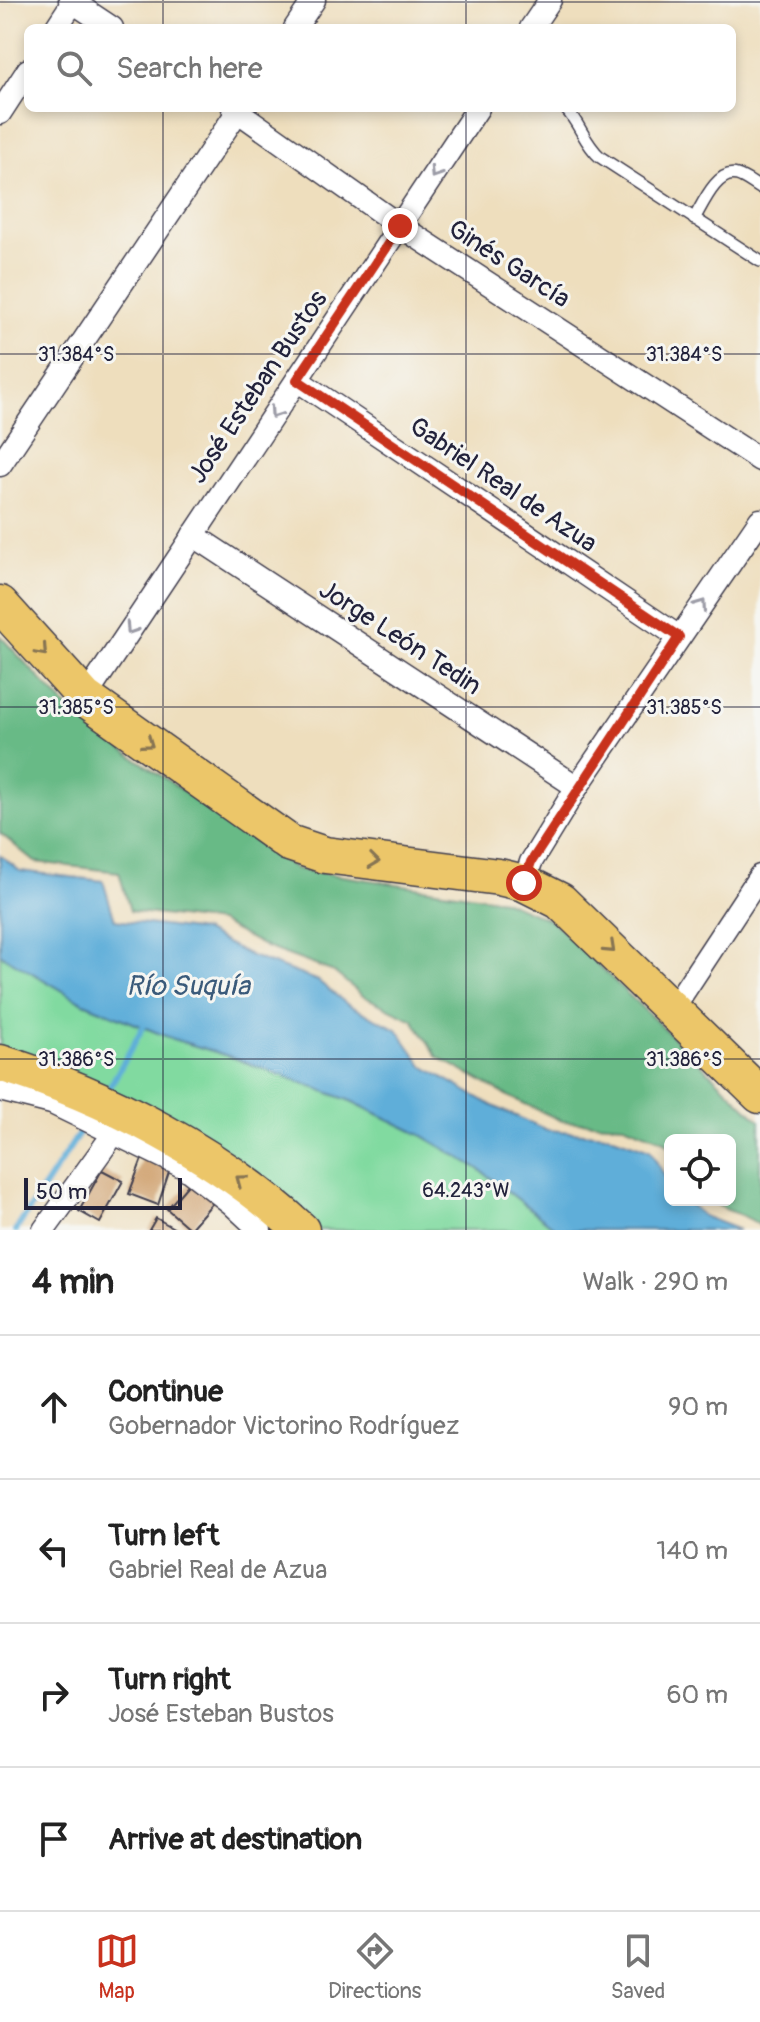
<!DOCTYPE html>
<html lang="en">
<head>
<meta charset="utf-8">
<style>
	:root { --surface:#fff; --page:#f2f2f2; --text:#222; --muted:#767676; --line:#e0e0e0; --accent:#c8321e }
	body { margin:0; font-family:Pangolin,sans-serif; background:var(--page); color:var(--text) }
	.controls { position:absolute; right:24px; bottom:24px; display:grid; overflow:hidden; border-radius:12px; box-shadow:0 4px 12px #0003 }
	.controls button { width:72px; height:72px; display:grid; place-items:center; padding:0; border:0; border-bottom:2px solid var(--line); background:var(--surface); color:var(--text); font:40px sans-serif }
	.scale { position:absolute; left:24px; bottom:20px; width:158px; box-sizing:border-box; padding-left:8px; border:4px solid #22223b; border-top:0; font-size:22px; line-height:28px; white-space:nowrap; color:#22223b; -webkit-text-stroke:6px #f6f6f2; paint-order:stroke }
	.stop { position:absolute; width:24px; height:24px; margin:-18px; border:6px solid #c8321e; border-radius:50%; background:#fff }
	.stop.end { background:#c8321e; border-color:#fff; box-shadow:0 2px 8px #0008 }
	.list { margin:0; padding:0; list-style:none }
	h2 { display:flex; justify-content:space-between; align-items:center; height:104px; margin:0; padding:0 32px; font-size:34px }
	h2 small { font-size:26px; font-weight:400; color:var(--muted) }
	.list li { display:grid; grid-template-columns:52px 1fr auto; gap:24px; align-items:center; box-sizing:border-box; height:144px; padding:0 32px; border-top:2px solid var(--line) }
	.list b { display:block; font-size:30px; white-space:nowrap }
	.list p { margin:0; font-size:26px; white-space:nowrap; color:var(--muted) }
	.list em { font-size:26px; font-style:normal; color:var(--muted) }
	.icon { flex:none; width:44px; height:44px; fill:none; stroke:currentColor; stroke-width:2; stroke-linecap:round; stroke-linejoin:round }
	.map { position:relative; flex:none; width:760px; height:1230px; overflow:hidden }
	.search { position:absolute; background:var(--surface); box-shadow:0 4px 12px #0003; left:24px; right:24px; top:24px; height:88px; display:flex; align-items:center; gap:20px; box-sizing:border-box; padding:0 28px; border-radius:12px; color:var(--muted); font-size:30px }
	.sheet { height:680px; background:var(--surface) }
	nav { display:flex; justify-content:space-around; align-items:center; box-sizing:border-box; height:112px; border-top:2px solid var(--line); background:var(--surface); font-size:22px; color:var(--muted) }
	nav a { display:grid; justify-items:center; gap:4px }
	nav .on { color:var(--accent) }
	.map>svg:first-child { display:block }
</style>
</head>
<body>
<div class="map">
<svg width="760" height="1230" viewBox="0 0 760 1230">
	<rect width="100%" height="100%" fill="#f6f6f2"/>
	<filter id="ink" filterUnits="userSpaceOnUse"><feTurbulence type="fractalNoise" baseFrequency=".0125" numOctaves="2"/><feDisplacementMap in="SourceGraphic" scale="16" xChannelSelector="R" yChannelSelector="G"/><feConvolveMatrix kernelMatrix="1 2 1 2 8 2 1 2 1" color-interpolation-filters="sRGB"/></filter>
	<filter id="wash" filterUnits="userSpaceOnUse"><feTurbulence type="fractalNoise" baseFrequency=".006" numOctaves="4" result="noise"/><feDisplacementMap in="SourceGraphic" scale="32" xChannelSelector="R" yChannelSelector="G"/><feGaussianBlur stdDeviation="1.8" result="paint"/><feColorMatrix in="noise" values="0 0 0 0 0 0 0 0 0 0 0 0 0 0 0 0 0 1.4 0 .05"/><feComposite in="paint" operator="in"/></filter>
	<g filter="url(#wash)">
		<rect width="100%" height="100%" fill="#eedebd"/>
		<path fill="#81daa0" stroke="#527e6e" stroke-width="2" d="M 0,954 L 84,1003 L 173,1039 L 232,1057 L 351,1101 L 421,1135 L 479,1169 L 558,1230 L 301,1230 L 0,1063 Z"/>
		<path fill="#68ba86" stroke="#456e60" stroke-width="2" d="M 0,636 L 76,717 L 296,869 L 503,900 L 552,921 L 760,1121 L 760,1226 C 746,1213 725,1213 710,1200 L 730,1200 L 730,1140 L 670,1140 L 670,1149 L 665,1141 L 624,1125 L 562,1121 L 508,1096 L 438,1057 L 413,1020 L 363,996 L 334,972 L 266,947 L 219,922 L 130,911 L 119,872 L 35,862 L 0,833 Z"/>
		<path fill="#5faed9" stroke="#40688a" stroke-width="2" d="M 0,855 L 20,871 L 103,881 L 115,920 L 203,931 L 251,956 L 318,981 L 348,1005 L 397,1029 L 423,1066 L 493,1106 L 547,1130 L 608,1135 L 650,1150 L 670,1186 L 670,1200 L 685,1200 L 703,1216 L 739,1230 L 558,1230 L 479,1169 L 421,1135 L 351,1101 L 232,1057 L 173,1039 L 84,1003 L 0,954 Z"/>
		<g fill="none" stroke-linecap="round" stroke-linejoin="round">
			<g stroke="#5faed9" stroke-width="6">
				<path d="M 108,1090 L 147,1020"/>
				<path d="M 16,1230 L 86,1123"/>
			</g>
		</g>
		<g id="blocks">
			<g fill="#d0a270">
				<path d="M 142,1159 L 170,1169 L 158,1205 L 129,1194 Z"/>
				<path d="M 102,1170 L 123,1181 L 100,1223 L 79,1211 Z"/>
				<path d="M 193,1179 L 216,1199 L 190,1229 L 167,1209 Z"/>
				<path d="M 156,1218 L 177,1230 L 149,1230 Z"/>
			</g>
		</g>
	</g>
	<g filter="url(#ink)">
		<use href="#blocks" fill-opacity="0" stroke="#413e4e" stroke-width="2"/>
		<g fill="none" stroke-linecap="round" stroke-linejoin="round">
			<g stroke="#413e4e" stroke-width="14">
				<g id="service">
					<path d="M 565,108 C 580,123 584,143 600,157 L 760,261"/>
					<path d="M 694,219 C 702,206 717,169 737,175 C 745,177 753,184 760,188"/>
				</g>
			</g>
			<g stroke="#413e4e" stroke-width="25">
				<g id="minor">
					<path d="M 70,0 L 112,28"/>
					<path d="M 56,28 L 73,2"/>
					<path d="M 295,28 L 314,0"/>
					<path d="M 531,28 L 550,0"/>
					<path d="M 233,108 L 400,226 L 760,460"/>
					<path d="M 0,113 L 28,70"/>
					<path d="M 297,380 L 679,637"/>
					<path d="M 0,465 L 240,108"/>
					<path d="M 193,535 L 577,787"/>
					<path d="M 85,698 L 478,108"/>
					<path d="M 524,883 L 531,862 L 577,787 L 760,520"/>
					<path d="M 673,1008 L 760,876"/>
					<path d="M 0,1090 L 52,1103 L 184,1167 L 231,1203 L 260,1230"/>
					<path d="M 44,1230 L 115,1132"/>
				</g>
			</g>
			<g stroke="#413e4e" stroke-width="39">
				<g id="primary">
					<path d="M 0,604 L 85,698 L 289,843 L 325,855 L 499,877 L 524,883 L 560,901 L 760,1095"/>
					<path d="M 0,1063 C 106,1095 220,1155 301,1230"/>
				</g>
			</g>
			<use href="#service" stroke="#fff" stroke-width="11"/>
			<use href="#minor" stroke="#fff" stroke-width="22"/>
			<use href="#primary" stroke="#ecc669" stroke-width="36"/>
		</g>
		<defs><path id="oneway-chevron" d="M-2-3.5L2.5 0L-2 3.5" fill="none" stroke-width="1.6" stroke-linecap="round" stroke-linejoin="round" transform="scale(2)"/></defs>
		<g stroke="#9c9ca7">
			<use href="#oneway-chevron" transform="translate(435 173) rotate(123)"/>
			<use href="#oneway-chevron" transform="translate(275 413) rotate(124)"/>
			<use href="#oneway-chevron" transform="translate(701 605) rotate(-55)"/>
			<use href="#oneway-chevron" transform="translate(131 629) rotate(123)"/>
		</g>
		<g stroke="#877452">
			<use href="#oneway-chevron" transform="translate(42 651) rotate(48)"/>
			<use href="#oneway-chevron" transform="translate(148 743) rotate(35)"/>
			<use href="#oneway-chevron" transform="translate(374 861) rotate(7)"/>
			<use href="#oneway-chevron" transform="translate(610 948) rotate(43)"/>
			<use href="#oneway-chevron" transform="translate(241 1180) rotate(-143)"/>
		</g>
	</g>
	<g fill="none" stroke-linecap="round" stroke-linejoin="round" filter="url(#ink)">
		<path stroke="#c8321e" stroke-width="10" d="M 400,226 L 297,380 L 679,637 L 531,862 L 524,883"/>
	</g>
	<path fill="none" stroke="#22223b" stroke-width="2" stroke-opacity="0.45" d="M 163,0 L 163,28M 466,0 L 466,28M 0,2 L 760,2M 163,108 L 163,1230M 466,108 L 466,1230M 0,354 L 760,354M 0,707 L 760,707M 0,1059 L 760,1059"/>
	<g text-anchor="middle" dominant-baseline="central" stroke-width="6" stroke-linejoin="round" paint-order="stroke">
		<g font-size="26" fill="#22223b" stroke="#f6f6f2">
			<text transform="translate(509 264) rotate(33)">Ginés García</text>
			<text transform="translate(258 387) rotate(-56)">José Esteban Bustos</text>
			<text transform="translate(503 485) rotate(34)">Gabriel Real de Azua</text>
			<text transform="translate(400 638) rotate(33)">Jorge León Tedin</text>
		</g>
		<g font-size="28" font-style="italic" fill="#3a5a7a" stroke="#f6f6f2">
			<text x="188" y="986">Río Suquía</text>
		</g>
	</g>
	<g font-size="20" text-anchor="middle" fill="#22223b" stroke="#f6f6f2" stroke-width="6" stroke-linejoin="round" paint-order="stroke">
		<text x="76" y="361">31.384°S</text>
		<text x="684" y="361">31.384°S</text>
		<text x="76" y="714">31.385°S</text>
		<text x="684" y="714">31.385°S</text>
		<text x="76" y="1066">31.386°S</text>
		<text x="684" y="1066">31.386°S</text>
		<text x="466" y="1197">64.243°W</text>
	</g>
</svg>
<div class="controls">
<button><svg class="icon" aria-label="locate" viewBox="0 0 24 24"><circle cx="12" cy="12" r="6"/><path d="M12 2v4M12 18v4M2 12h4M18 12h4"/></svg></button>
</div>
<div class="scale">50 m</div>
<div class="stop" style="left:524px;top:883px"></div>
<div class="stop end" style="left:400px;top:226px"></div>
<div class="search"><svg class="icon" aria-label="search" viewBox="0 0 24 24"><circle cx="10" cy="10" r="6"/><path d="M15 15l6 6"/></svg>Search here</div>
</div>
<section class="sheet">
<h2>4 min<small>Walk · 290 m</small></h2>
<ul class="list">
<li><svg class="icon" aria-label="ahead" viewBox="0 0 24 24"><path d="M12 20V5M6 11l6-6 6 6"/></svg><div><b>Continue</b><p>Gobernador Victorino Rodríguez</p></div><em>90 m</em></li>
<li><svg class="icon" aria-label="left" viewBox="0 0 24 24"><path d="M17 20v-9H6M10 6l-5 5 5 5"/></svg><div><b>Turn left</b><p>Gabriel Real de Azua</p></div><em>140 m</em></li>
<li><svg class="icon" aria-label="right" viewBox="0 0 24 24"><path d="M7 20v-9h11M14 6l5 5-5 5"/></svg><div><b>Turn right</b><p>José Esteban Bustos</p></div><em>60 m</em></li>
<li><svg class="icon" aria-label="arrive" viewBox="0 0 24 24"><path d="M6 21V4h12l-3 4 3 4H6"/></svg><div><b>Arrive at destination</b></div></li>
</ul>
</section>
<nav>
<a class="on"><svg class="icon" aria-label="map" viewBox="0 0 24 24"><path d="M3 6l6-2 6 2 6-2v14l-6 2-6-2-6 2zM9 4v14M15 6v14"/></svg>Map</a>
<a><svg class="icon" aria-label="directions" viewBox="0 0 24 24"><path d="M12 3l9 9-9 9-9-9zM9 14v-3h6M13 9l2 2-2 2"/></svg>Directions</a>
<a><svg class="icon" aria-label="saved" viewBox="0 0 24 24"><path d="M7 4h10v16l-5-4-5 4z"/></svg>Saved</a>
</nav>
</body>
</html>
